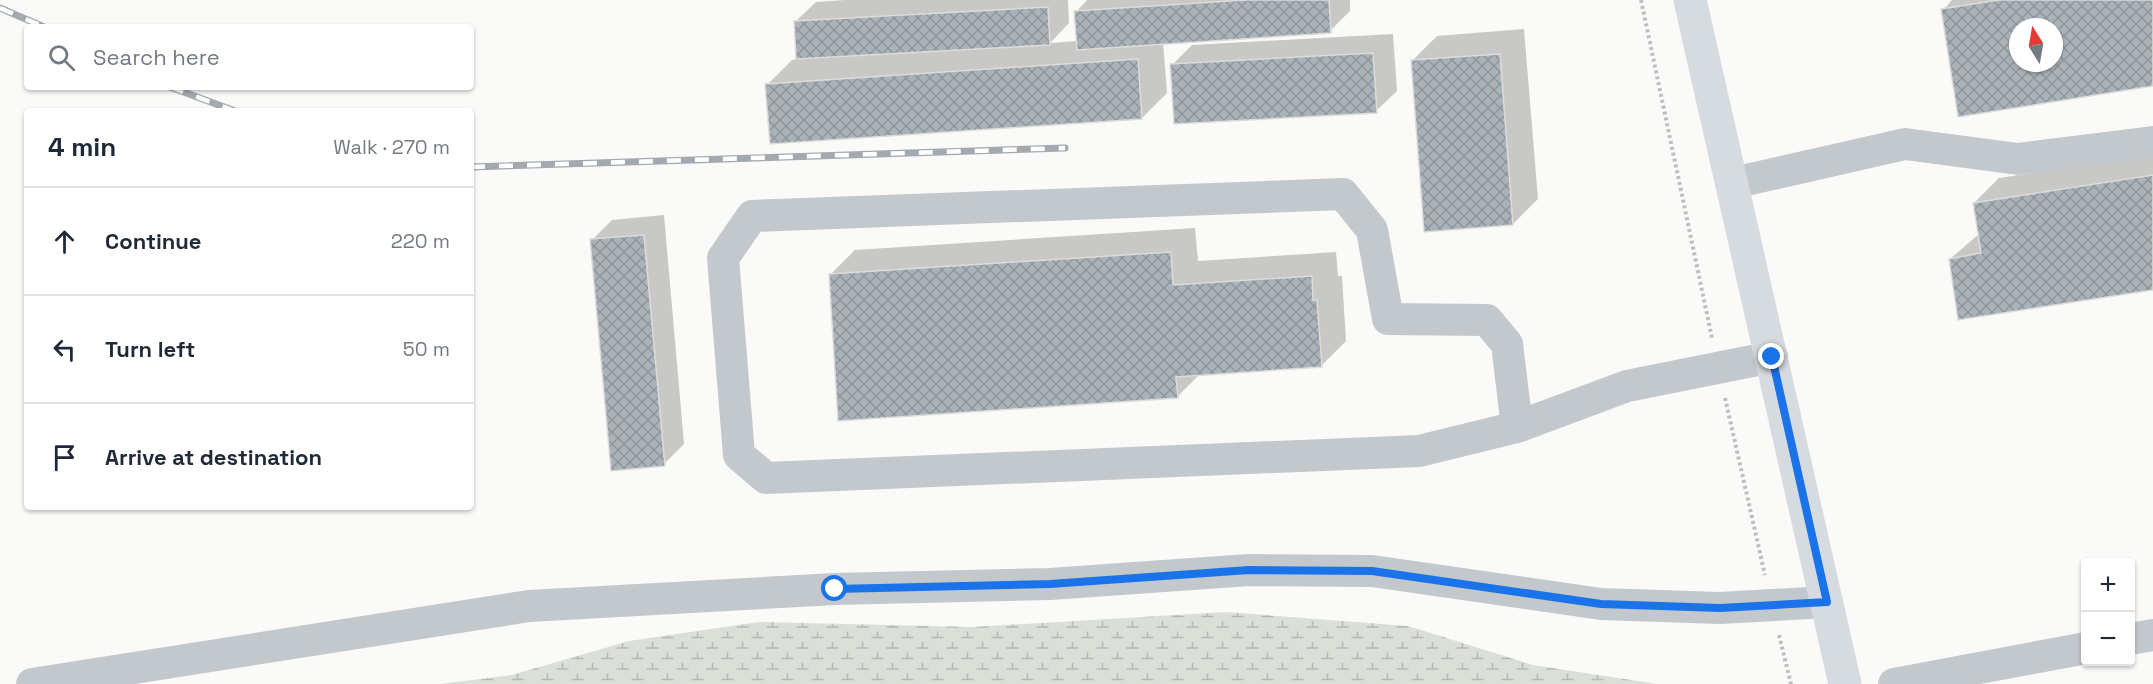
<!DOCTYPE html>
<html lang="en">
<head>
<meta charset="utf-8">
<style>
	:root { --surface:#fff; --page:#f2f2f3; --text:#1f2937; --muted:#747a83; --line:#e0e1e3 }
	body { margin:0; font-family:"Space Grotesk",sans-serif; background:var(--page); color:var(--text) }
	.controls { position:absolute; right:18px; bottom:18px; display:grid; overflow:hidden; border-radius:6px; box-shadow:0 2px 4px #0004 }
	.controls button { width:54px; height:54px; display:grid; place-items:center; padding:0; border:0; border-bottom:2px solid var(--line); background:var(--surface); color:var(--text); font:30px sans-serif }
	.compass { position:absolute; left:2009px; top:18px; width:54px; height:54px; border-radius:50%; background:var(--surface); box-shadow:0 2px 4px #0004; rotate:349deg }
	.stop { position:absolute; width:18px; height:18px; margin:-14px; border:4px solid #1a73e8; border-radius:50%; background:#fff }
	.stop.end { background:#1a73e8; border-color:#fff; box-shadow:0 2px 6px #0008 }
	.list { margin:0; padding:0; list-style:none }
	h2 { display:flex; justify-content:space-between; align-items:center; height:78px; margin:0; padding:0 24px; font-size:26px }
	h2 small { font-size:20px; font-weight:400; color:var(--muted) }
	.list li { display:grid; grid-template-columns:39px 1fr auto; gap:18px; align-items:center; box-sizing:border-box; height:108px; padding:0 24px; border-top:2px solid var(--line) }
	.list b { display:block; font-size:22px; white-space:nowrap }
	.list em { font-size:20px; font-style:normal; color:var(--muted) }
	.icon { flex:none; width:33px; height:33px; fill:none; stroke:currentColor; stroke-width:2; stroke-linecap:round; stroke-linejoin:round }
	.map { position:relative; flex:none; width:2153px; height:684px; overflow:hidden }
	.search { position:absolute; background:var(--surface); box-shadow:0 2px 4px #0004; left:24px; top:24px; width:450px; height:66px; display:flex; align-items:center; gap:15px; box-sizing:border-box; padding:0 21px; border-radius:6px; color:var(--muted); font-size:22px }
	.panel { position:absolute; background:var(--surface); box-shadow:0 2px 4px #0004; left:24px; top:108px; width:450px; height:402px; border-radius:6px }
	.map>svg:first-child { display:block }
</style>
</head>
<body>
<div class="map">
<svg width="2153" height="684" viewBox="0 0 2153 684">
	<defs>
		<pattern id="wetland-marsh" width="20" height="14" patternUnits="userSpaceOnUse" patternTransform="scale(1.5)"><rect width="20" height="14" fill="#dadfd7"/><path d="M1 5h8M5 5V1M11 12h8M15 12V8" fill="none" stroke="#b4b9b4"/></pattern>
		<pattern id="building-cross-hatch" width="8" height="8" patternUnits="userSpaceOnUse" patternTransform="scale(1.5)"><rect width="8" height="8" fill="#aab3b9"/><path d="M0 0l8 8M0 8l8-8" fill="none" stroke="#8e969c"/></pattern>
	</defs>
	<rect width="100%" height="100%" fill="#fafaf8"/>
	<path fill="url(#wetland-marsh)" d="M 1226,612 L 1408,626 L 1533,665 L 1657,684 L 440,684 L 512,675 L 629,641 L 759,622 L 972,627 Z"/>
	<g fill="#0003" fill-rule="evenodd">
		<path d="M 845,0 L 1068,0 L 1069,23 L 1050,43 L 1077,41 L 1076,12 L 1087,0 L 1350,0 L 1350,11 L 1330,31 L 1163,42 L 1167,93 L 1142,118 L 767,85 L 792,60 L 797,59 L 795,22 L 816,2 Z"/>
		<path d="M 1952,0 L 2153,0 L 2153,85 L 1959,115 L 1943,10 ZM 2018,27 L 2054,27 L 2054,63 L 2018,63 Z"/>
		<path d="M 1524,29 L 1538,199 L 1513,224 L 1412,61 L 1437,36 Z"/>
		<path d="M 1393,34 L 1397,91 L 1376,111 L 1172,65 L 1192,45 Z"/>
		<path d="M 2153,155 L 2153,288 L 1950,259 L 1979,234 L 1974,203 L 1999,178 Z"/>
		<path d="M 664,215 L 684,444 L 664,464 L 592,240 L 612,220 Z"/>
		<path d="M 1195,228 L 1198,261 L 1336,252 L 1338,276 L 1342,276 L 1346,341 L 1321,366 L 1200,374 L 1177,397 L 830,275 L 855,250 Z"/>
	</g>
	<g fill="url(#building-cross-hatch)" stroke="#dcdcda" stroke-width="1.5" fill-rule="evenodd">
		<path d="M 1245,0 L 1329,0 L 1331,33 L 1077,50 L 1074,11 Z"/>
		<path d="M 1999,0 L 2153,0 L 2153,86 L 1958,117 L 1941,9 ZM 2018,27 L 2054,27 L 2054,63 L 2018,63 Z"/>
		<path d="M 1048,7 L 1050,45 L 796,59 L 794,21 Z"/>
		<path d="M 1373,53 L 1377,113 L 1174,124 L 1170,64 Z"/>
		<path d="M 1500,54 L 1513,225 L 1424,232 L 1411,60 Z"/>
		<path d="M 1138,59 L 1142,119 L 770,144 L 765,84 Z"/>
		<path d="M 2153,175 L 2153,290 L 1958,320 L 1949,259 L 1981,253 L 1973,203 Z"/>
		<path d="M 644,235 L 665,466 L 611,471 L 590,239 Z"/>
		<path d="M 1171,252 L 1173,285 L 1312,276 L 1313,300 L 1317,300 L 1322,367 L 1176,377 L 1178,398 L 838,421 L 829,274 Z"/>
	</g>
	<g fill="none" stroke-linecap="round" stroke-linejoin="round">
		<g stroke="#bbbfc2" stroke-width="4" stroke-dasharray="3 3" stroke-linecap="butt">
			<path d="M 1641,0 L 1712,338"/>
			<path d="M 1725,398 L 1765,575"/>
			<path d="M 1779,635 L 1791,684"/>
		</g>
		<g stroke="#c3c8cc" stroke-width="32">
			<path d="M 1733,183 L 1905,144 L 2018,159 L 2153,142"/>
			<path d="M 1517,427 L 1507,344 L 1487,320 L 1388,319 L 1372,230 L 1343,194 L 752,216 L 723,258 L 739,455 L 766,478 L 1419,451 L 1517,427 L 1627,386 L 1772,357"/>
			<path d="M 2130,639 L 2153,635"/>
			<path d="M 32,684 L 529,606 L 835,589 L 1050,584 L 1249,570 L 1372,571 L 1601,604 L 1720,608 L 1827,602"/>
			<path d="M 1894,684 L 2086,648"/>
		</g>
		<path stroke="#d6dbdf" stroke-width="33" d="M 1690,0 L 1845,684"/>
		<g stroke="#a2aab0" stroke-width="7">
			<g id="rail">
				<path d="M 0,8 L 44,27"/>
				<path d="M 170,87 L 235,111"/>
				<path d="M 471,167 L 1065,148"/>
			</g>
		</g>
		<use href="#rail" stroke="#fff" stroke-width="4.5" stroke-dasharray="14" stroke-linecap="butt"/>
	</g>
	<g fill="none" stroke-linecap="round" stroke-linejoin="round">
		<path stroke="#1a73e8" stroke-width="8" d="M 835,589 L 1050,584 L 1249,570 L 1372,571 L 1601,604 L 1720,608 L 1827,602 L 1772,357"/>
	</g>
</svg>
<div class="controls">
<button>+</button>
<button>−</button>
</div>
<svg class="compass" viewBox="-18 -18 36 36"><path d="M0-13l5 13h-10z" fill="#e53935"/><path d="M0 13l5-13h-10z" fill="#747a83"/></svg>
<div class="stop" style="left:835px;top:589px"></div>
<div class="stop end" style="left:1772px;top:357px"></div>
<div class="search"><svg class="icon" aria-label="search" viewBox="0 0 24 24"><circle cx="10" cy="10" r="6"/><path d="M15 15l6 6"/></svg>Search here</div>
<section class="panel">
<h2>4 min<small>Walk · 270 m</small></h2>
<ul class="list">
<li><svg class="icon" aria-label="ahead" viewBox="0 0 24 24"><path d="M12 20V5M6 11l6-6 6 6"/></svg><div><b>Continue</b></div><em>220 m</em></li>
<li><svg class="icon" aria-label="left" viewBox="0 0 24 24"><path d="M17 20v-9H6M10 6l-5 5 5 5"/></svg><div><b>Turn left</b></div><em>50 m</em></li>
<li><svg class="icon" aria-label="arrive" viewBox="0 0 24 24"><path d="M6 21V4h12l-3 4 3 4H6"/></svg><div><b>Arrive at destination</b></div></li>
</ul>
</section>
</div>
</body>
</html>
